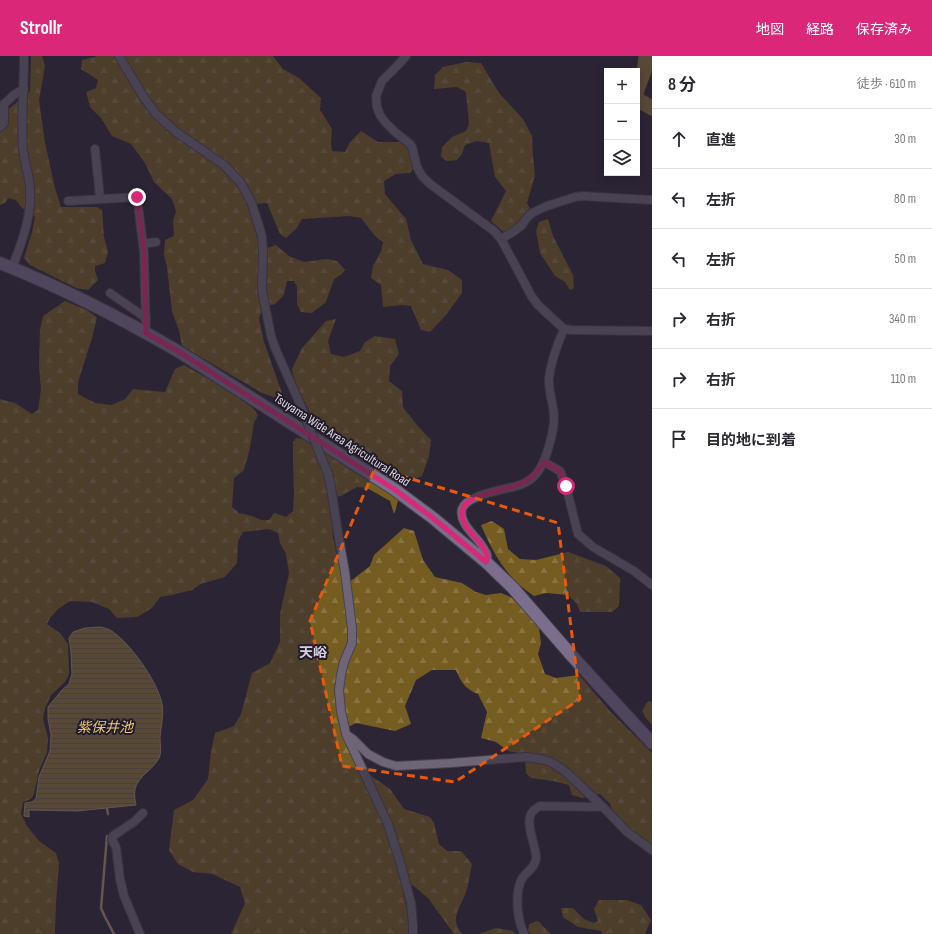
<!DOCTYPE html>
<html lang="ja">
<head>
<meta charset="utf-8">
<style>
	:root { --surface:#fff; --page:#f2f2f3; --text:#2b2b33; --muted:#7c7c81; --line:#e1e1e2; --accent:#db2777 }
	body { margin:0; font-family:"Sofia Sans Condensed","Noto Sans JP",sans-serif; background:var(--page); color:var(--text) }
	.controls { position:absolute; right:12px; top:12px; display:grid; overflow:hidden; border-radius:0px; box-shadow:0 2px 10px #0003 }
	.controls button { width:36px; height:36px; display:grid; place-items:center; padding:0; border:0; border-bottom:1px solid var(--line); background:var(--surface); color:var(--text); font:20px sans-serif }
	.stop { position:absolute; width:12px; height:12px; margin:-9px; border:3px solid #db2777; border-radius:50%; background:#fff }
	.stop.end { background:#db2777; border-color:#fff; box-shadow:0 1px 4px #0008 }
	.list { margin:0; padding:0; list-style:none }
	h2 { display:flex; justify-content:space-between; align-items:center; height:52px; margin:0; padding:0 16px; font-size:17px }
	h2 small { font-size:13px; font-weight:400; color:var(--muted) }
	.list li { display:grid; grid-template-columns:26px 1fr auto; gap:12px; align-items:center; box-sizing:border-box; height:60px; padding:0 16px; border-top:1px solid var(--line) }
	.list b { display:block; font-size:15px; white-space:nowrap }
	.list em { font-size:13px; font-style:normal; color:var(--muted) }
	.icon { flex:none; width:22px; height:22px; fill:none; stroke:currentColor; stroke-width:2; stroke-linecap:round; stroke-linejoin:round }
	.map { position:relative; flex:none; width:652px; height:878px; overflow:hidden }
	header { display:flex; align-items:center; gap:24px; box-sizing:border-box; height:56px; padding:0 20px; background:var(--accent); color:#fff }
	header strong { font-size:19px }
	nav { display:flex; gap:22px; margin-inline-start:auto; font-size:14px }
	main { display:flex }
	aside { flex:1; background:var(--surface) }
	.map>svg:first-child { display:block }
</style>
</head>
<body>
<header>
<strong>Strollr</strong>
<nav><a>地図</a><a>経路</a><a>保存済み</a></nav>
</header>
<main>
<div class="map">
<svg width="652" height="878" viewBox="0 0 652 878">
	<defs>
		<pattern id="forest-firs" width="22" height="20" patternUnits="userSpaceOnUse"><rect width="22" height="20" fill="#755c21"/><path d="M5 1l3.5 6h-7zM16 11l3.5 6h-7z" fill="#887341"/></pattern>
		<pattern id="water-rules" width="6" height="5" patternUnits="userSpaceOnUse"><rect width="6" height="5" fill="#8f743b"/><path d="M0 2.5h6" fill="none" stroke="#70603f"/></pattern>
	</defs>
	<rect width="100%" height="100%" fill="#2c2535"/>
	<g fill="url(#forest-firs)">
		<path d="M 31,0 L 42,0 L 45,10 L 39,44 L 45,87 L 55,132 L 61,151 L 97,151 L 102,154 L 104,181 L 108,196 L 105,207 L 95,210 L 95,215 L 98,224 L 88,234 L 76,232 L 30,209 L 24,202 L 32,176 L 35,161 L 21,151 L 16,144 L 8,142 L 5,147 L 0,149 L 0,53 L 10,52 L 30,35 Z"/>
		<path d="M 96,0 L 273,0 L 283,13 L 299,22 L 321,42 L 320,54 L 332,73 L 331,87 L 332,95 L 345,96 L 350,86 L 361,75 L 378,86 L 402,86 L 409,91 L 414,110 L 410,117 L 396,118 L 384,125 L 385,138 L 406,163 L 411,184 L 423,208 L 448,214 L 462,224 L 462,237 L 446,259 L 430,276 L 421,274 L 411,250 L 402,249 L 383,251 L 381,229 L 371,222 L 373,210 L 381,195 L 383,186 L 375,180 L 361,162 L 350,160 L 302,163 L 296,173 L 286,182 L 280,178 L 267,147 L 255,148 L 250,156 L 257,181 L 265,193 L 276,189 L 289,200 L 304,206 L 326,203 L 337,205 L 345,214 L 342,218 L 334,223 L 326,246 L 312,257 L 301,256 L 297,248 L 297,231 L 294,225 L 287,225 L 284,239 L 275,248 L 262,252 L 259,263 L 264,286 L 282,337 L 277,342 L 262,337 L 182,290 L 179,275 L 172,255 L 167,211 L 164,199 L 165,184 L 174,180 L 173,165 L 176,155 L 172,143 L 154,126 L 145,107 L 131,88 L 112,80 L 101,62 L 90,51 L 86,36 L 96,32 L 98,24 L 81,13 L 82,4 L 95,1 Z"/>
		<path d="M 466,6 L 481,7 L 499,37 L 523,63 L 532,80 L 533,100 L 535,119 L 527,147 L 530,153 L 517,168 L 505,177 L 491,165 L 506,135 L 495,121 L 489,87 L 477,85 L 465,89 L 462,98 L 457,104 L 447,105 L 441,101 L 442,91 L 452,81 L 466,75 L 469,68 L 466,36 L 457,31 L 434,33 L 435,19 L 443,11 Z"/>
		<path d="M 548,163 L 553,180 L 573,219 L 574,232 L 570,234 L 565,226 L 555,220 L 540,197 L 536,175 L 539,166 Z"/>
		<path d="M 65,245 L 87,254 L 97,262 L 92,282 L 78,326 L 78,338 L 95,347 L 112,349 L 125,343 L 133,333 L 165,336 L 175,313 L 184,309 L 225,332 L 253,352 L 258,359 L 254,367 L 250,392 L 244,414 L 234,422 L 232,451 L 239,457 L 252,460 L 261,464 L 269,464 L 274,457 L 286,461 L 293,455 L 294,437 L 293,407 L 293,386 L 296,382 L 304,383 L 399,443 C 396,448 397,453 394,458 L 390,445 L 367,432 L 357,431 L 341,440 L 328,442 L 332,457 L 333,482 L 343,526 L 352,524 L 370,510 L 374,499 L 404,472 L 414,475 L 423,504 L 435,521 L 462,527 L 476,536 L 486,539 L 501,537 L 515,543 L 538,565 L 541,587 L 538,598 L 545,618 L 556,622 L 579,619 L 609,654 L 652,697 L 652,791 L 634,777 L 613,756 L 610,748 L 600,738 L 582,742 L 572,739 L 569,729 L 553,725 L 531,722 L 526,717 L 525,704 L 518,697 L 508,695 L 496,686 L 481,682 L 487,656 L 478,638 C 466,634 460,625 456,614 L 432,614 L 416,624 L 405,650 L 411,668 L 395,675 L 356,667 L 342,674 L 356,711 L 370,719 L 390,733 L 404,753 L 430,761 L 434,767 L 439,788 L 447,795 L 461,795 L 472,808 C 470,817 469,828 466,836 C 460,853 449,862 462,878 L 454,878 L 428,842 L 411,828 L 403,836 L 409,864 L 409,878 L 231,878 L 232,876 L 245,847 L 240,831 L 212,818 L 193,816 L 178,808 L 169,794 L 174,754 L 193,744 L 208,723 L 211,695 L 215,677 L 234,670 L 241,658 L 252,617 L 270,607 L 280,586 L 280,558 L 289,517 L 286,498 L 280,487 L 278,477 L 269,473 L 243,476 L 238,485 L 237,507 L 225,521 L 201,528 L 192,534 L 172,539 L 160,541 L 152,552 L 137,561 L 117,562 L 109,553 L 92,546 L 70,545 L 58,553 L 50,562 L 47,568 L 60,577 L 68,588 L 69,618 L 65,626 L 51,639 L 45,652 L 43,663 L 48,682 L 47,696 L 39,715 L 34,738 L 31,743 L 23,746 L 21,758 L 27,770 L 39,785 L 56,797 L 59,807 L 56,847 L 55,878 L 0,878 L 0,343 L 15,347 L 32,358 L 38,354 L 41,334 L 39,309 L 40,274 L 43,260 Z"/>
		<path d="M 336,263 L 328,285 L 331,298 L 344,301 L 360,295 L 365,286 L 375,280 L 395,283 L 399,298 L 390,310 L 389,325 L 402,335 L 403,351 L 416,368 L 431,384 L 429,400 L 422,420 L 410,425 L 403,431 L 372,411 L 319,375 L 295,327 L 292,313 L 302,292 L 326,265 Z"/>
		<path d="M 492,465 L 504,473 L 508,493 L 520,503 L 536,504 L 568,496 L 606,510 L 620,522 L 619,550 L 612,556 L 580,556 L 577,548 L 568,539 L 546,537 L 534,540 C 507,523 493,497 481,469 Z"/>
		<path d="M 648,645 L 652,646 L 652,669 L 645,661 L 642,655 Z"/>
		<path d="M 599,844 L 627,844 L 641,849 L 651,864 L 645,878 L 602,878 L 601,875 L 578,871 L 563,861 L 561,852 L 573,852 L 584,863 L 594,867 L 598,865 L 594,853 Z"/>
		<path d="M 538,865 L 551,878 L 552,878 L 530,878 L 528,875 L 529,868 Z"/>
		<path d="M 496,872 L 513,875 L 515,878 L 479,878 Z"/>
	</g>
	<path fill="url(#water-rules)" stroke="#a6926d" d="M 101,571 C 104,572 107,573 110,574 C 129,585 158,626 162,648 C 164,659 161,670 160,681 C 160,688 162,696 159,702 C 153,714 138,720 135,733 C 134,738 135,744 136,749 L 77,755 L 29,754 L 29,761 L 24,760 L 25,747 L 32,746 L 36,743 L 39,721 L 50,695 L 51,679 L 48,663 L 48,651 L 62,634 L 69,628 L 72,618 L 71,596 L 69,582 L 73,576 L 85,572 Z"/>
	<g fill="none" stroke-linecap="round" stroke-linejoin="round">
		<g stroke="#a6926d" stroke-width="2.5">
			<path d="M 107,753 L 108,758"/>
			<path d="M 107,780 L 101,852 L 105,861 L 114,878"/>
		</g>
		<g stroke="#8f743b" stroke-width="15">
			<path d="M 637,35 L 638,31 L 644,15 L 646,0"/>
			<path d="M 637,42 L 638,44 L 652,52"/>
		</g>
		<g stroke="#48434f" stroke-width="10">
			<g id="street">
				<path d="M 119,0 L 143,40 L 156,58 L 176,76 L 224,109 L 241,127 L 252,148 L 262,180 L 263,198 L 262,234 L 271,280 L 276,294 L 300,348"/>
				<path d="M 406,0 L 397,10 L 382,25 L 376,40 L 377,51 L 380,59 L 385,66 L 395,76 L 410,88 L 412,91 L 417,111 L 422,120 L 430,128 L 494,175 L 501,183 L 532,241 L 538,249 L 564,273 L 571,274 L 652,275"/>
				<path d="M 0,71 L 4,67 L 4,48 L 15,38 L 24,33"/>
				<path d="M 95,93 L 100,142"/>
				<path d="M 68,145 L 137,141 L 144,197 L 146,277"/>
				<path d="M 501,183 L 513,176 L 522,169 L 526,163 L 532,157 L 547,150 L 575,141 L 584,140 L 598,141 L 652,144"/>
				<path d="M 143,188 L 156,186"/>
				<path d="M 12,212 C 22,186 32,160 30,132 C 29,118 24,106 23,92 C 21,62 24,31 24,0"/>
				<path d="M 110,237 L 146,262"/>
				<path d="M 544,406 L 560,415 L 566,430 L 578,478 L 593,491 L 634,515 L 652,529"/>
				<path d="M 328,418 L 330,426 L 339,483 L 345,516 L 352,572 L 352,587 L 344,606 L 341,619 L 339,634 L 341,655 L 346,678 L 388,768 L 401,809 L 411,847 L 413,868 L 413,878"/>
				<path d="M 486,506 C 487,504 488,502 487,500 C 487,498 486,496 485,495 C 479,481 458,469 462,453 C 467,438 506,434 520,429 C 526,427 533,422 537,417 C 546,406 554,376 554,362 C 554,348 548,336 549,322 C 551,305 557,289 564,273"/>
				<path d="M 347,679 L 353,683 L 368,698 L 383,706 L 396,710 L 451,707 L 526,701 L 540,703 L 551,706 L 566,716 L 603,751 L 627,776 L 652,794"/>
				<path d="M 140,878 L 124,840 L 120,823 L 116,791 L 112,784 L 113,780 L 135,765 L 143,757"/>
				<path d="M 524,878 C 517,863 514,835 523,821 C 528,815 535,811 536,803 C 537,790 523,766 533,755 C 535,753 538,751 540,750 L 603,751"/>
			</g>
		</g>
		<g stroke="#48434f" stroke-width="14">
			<path id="secondary" d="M 0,207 C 63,232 123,263 181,297 L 394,433 L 433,462 L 486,506 L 513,532 L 572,600 L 652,687"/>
		</g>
		<use href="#street" stroke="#6e6678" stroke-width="8"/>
		<use href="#secondary" stroke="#7b6e8c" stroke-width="12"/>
		<g stroke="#48434f" stroke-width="10" stroke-linecap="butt">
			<path id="street-bridge" d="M 300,348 L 328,418"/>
		</g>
		<use href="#street-bridge" stroke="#6e6678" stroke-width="8"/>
	</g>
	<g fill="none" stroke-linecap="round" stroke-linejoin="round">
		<path stroke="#db2777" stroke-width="5" d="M 137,141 L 144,197 L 146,277 L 181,297 L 394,433 L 433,462 L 486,506 C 487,504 488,502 487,500 C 487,498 486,496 485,495 C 479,482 463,473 462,459 C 461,442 484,439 496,435 C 521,428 529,429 544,406 L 560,415 L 566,430"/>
	</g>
	<path d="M0 0H652V878H0ZM 375,412 L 558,467 L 580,643 L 455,726 L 342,710 L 310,565 Z" fill="#2c2535" fill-opacity=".55" fill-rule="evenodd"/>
	<path fill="none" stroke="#e8590c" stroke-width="3" stroke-dasharray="8 5" stroke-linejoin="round" d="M 375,412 L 558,467 L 580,643 L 455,726 L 342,710 L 310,565 Z"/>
	<g text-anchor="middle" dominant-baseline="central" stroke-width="4" stroke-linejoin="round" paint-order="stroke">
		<g font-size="13" fill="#dcd8e2" stroke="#221b2a">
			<text transform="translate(342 384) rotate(33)">Tsuyama Wide Area Agricultural Road</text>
		</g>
		<g font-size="14" font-weight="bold" fill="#d6cde2" stroke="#221b2a">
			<text x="313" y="596">天峪</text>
		</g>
		<g font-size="14" font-style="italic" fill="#edc671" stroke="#221b2a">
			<text x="105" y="671">紫保井池</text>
		</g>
	</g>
</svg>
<div class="controls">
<button>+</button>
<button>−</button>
<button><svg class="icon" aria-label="layers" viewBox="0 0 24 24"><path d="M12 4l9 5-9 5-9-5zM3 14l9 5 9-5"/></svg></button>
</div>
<div class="stop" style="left:566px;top:430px"></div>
<div class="stop end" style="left:137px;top:141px"></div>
</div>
<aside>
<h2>8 分<small>徒歩 · 610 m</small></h2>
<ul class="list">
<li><svg class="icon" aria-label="ahead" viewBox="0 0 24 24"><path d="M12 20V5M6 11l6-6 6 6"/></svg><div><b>直進</b></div><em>30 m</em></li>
<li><svg class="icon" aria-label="left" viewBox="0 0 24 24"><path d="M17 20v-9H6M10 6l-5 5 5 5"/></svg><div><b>左折</b></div><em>80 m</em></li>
<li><svg class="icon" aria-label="left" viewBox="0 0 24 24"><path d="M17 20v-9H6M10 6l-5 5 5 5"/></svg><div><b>左折</b></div><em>50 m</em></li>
<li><svg class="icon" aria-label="right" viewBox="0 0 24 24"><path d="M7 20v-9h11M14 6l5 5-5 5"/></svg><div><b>右折</b></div><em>340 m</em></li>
<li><svg class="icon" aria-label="right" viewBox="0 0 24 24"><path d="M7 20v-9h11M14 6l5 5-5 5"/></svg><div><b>右折</b></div><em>110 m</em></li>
<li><svg class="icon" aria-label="arrive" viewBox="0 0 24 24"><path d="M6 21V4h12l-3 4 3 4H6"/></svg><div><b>目的地に到着</b></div></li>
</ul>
</aside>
</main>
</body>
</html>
